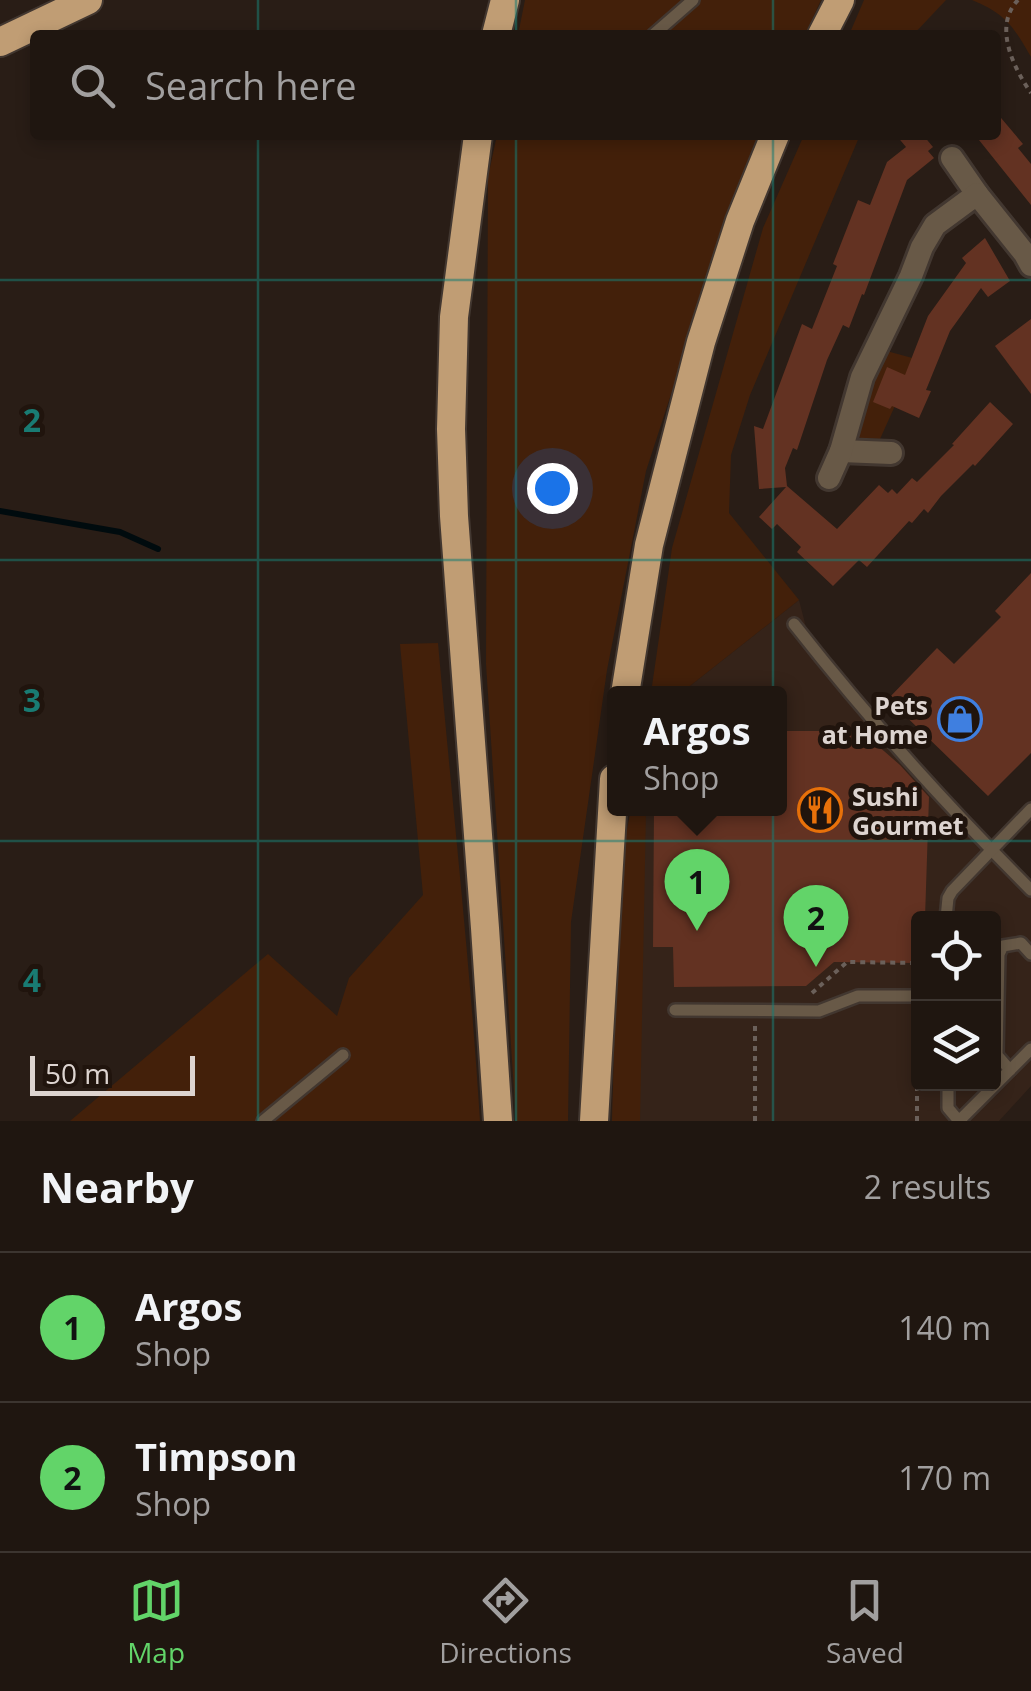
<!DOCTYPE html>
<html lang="en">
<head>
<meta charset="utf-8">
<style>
	:root { --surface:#1f1610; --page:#2c231e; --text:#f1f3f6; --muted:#a19f9f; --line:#3c3530; --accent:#62d469 }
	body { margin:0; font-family:"Open Sans",sans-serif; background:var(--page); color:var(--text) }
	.controls { position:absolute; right:30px; bottom:30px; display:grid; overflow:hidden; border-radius:10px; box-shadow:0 5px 15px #0003 }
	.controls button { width:90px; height:90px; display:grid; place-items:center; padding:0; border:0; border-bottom:2px solid var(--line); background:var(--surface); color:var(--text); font:50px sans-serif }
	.scale { position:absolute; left:30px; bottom:25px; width:165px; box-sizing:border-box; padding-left:10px; border:5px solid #ddd4d0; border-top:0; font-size:28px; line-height:35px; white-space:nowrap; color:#ddd4d0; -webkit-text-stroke:8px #20140d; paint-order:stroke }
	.you { position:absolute; left:552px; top:488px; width:35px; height:35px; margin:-25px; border:8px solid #fff; border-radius:50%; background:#1a73e8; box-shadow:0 0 0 15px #1a73e833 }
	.badge { display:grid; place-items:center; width:65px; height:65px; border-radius:50%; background:var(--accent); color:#111; font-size:32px; font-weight:700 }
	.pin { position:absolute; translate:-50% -82px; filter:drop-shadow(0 2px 5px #0008) }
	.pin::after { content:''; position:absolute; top:52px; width:35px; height:30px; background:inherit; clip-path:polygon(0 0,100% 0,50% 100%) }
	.popup { position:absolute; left:607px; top:686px; width:180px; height:130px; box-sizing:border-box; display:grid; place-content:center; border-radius:10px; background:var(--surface); filter:drop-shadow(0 2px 8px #0005); font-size:32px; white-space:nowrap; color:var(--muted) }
	.popup b { font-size:38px; color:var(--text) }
	.popup::after { content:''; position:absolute; left:50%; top:100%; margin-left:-20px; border:20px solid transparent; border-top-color:var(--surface) }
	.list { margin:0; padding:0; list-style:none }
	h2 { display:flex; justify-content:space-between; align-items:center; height:130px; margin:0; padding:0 40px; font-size:42px }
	h2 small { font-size:32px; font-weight:400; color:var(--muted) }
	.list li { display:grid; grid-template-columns:65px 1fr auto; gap:30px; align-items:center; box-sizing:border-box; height:150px; padding:0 40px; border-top:2px solid var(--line) }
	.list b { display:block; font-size:38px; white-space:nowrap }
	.list p { margin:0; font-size:32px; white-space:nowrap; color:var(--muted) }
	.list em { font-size:32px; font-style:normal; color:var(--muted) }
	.icon { flex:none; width:55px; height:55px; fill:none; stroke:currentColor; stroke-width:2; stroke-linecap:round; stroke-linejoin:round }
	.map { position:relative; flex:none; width:1031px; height:1121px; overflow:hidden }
	.search { position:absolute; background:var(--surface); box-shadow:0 5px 15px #0003; left:30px; right:30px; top:30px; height:110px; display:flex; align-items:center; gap:25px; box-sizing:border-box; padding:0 35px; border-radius:10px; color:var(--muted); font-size:38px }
	.sheet { height:430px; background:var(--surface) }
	nav { display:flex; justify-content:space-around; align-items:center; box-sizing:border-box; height:140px; border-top:2px solid var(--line); background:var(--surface); font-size:28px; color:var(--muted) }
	nav a { display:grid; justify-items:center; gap:5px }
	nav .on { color:var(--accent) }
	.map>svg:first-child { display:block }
</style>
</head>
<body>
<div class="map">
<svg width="1031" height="1121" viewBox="0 0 1031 1121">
	<rect width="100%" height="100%" fill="#291d16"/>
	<path fill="#352319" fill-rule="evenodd" d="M 799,600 L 808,635 L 991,850 L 1031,893 L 1031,1086 L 999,1121 L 612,1121 L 617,952 L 626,835 L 631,809 L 780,808 L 780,694 L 681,693 ZM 918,918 L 994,918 L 994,1084 L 918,1084 Z"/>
	<g fill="#43200a">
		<path d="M 525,0 L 821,0 L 805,35 L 518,35 Z"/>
		<path d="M 864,0 L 946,0 L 913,35 L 849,35 Z"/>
		<path d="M 972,0 L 1031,0 L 1031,57 C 1013,26 1006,14 972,0 Z"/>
		<path d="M 497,135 L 759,135 L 745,167 L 646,471 L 607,670 L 571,922 L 568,1121 L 516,1121 L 486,664 L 488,177 Z"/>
		<path d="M 804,135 L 860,135 L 750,395 L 731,455 L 729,513 L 799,600 L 681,693 L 651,693 L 672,548 L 763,228 Z"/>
		<path d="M 883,350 L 916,359 L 880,439 L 861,438 L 854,435 Z"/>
		<path d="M 438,643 C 452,802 470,961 480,1121 L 70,1121 L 268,954 L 337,1016 L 349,978 L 423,895 L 400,644 Z"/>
		<path d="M 631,809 L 646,809 L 640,1121 L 612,1121 L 617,952 L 626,835 Z"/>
	</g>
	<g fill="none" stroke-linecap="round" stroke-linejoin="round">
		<path stroke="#000b0e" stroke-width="6" d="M 0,511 L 120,532 L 158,549"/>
	</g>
	<g fill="#633222">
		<path d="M 996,112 L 1023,144 L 1018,148 L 1031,164 L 1031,205 L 975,135 L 996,135 Z"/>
		<path d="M 896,135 L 923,135 L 933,147 L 928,151 L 934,158 L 907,180 L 864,295 L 862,294 L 849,328 L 843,325 L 827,360 L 797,450 L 793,448 L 785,468 L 787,486 L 837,529 L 879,485 L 888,493 L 892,489 L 897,494 L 912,478 L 917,482 L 954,445 L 952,444 L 990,402 L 1013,424 L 975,466 L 973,464 L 941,496 L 928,513 L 924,509 L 912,523 L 909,521 L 867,567 L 859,560 L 833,586 L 797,552 L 801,547 L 777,524 L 772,529 L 759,517 L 786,487 L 759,489 L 754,426 L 763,429 L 802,324 L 812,329 L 837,266 L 833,264 L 858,200 L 870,205 L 887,162 L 906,147 Z"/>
		<path d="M 985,238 L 1010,281 L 988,297 L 981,288 L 950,331 L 926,390 L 931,391 L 919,418 L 892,406 L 890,409 L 873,402 L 887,367 L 905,375 L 928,316 L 966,263 L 962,258 Z"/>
		<path d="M 1031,319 L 1031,394 L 995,346 Z"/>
		<path d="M 1031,573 L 1031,753 L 988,796 L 888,699 L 937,648 L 954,664 L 1001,617 L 995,611 Z"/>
		<path d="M 780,731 L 861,731 L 900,765 L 929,797 L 925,918 L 918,918 L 918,963 L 834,962 L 806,986 L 674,987 L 673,947 L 653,947 L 654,808 L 780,808 Z"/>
	</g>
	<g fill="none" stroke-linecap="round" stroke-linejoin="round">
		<g stroke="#423730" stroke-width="16">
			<g id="service">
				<path d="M 653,35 L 693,0"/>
				<path d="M 794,624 C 867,717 947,806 1031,890"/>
				<path d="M 946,918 L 948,898 L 952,891 L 1031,809"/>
				<path d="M 675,1010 L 819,1011 L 858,996 L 918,996"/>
				<path d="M 1010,1070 L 997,1055 L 999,954 L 1003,946 L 1021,943 L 1031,954"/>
				<path d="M 948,1084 L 948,1108 L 959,1121 L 1031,1049"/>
				<path d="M 263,1121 L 343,1055"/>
			</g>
		</g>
		<g stroke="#423730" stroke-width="28">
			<g id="minor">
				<path d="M 952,158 L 977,194"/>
				<path d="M 841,451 L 891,453"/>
				<path d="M 829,478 L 841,451 L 862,377 L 911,276 L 922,247 L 935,225 L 977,194 L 1025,254 L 1031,265"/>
			</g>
		</g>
		<g stroke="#423730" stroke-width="32">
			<g id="trunk">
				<path d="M 496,35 L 505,0"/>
				<path d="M 822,35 L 840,0"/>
				<path d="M 0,42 L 88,0"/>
				<path d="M 478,135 L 454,317 L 451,429 L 454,516 L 485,928 L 498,1121"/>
				<path d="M 625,694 L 649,545 L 701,342 L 740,221 L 775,135"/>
				<path d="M 594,1121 L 614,779"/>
			</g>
		</g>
		<g stroke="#6b605a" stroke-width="4" stroke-dasharray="5 5" stroke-linecap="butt">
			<path d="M 1018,0 C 993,26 1013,67 1031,93"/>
			<path d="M 812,993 L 847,962 L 917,963 L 917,981"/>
			<path d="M 755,1121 L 755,1026"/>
			<path d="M 917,1121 L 917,1011"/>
		</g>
		<use href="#service" stroke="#685947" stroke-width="11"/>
		<use href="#minor" stroke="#685947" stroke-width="22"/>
		<use href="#trunk" stroke="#c09d74" stroke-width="28"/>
	</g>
	<path fill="none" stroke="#197b73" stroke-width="2.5" stroke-opacity="0.55" d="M 258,0 L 258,35M 516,0 L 516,35M 773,0 L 773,35M 258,135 L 258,1121M 516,135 L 516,1121M 773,135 L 773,1121M 0,280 L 1031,280M 0,560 L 1031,560M 0,841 L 1031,841"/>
	<defs>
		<g id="shop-ring" transform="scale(2.25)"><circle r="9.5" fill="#20140d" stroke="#3f7fe0" stroke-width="1.5"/><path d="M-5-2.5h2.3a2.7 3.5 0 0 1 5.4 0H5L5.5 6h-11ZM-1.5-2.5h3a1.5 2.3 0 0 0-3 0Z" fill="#3f7fe0"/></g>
		<g id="restaurant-ring" transform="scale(2.25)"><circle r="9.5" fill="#20140d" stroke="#e8710a" stroke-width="1.5"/><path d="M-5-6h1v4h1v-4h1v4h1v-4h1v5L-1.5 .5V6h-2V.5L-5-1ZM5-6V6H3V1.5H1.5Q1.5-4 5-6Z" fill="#e8710a"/></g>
	</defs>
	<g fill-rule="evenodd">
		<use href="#shop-ring" x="960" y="719"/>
		<use href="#restaurant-ring" x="820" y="810"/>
	</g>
	<g text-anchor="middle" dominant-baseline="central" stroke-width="10" stroke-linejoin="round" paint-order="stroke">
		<g font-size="25" font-weight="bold" fill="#ddd4d0" stroke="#20140d" text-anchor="end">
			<text x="928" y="705">Pets<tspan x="928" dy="29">at Home</tspan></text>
			<text x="852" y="796" text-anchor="start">Sushi<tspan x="852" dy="29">Gourmet</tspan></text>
		</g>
	</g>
	<g font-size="32" text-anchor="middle" font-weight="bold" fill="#197b73" stroke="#20140d" stroke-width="10" stroke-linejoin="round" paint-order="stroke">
		<text x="32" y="432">2</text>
		<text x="32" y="712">3</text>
		<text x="32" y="992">4</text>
	</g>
</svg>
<div class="controls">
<button><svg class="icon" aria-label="locate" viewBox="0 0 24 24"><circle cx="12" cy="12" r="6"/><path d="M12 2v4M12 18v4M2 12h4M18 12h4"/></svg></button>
<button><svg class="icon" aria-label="layers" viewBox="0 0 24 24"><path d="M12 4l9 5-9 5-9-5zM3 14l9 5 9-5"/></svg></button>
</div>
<div class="scale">50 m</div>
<div class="you"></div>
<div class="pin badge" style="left:697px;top:931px">1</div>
<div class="popup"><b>Argos</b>Shop</div>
<div class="pin badge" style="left:816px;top:967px">2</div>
<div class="search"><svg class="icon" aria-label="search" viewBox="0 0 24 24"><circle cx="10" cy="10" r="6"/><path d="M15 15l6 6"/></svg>Search here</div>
</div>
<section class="sheet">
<h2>Nearby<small>2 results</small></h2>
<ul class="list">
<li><span class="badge">1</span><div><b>Argos</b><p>Shop</p></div><em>140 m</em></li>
<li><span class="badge">2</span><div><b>Timpson</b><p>Shop</p></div><em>170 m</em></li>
</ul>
</section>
<nav>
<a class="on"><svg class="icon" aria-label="map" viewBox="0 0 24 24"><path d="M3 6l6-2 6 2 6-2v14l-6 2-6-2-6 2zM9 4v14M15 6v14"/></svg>Map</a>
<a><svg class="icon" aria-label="directions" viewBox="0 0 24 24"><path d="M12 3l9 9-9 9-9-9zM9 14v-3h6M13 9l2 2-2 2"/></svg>Directions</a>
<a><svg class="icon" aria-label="saved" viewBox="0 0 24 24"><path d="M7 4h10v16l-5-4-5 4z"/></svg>Saved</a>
</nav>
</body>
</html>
